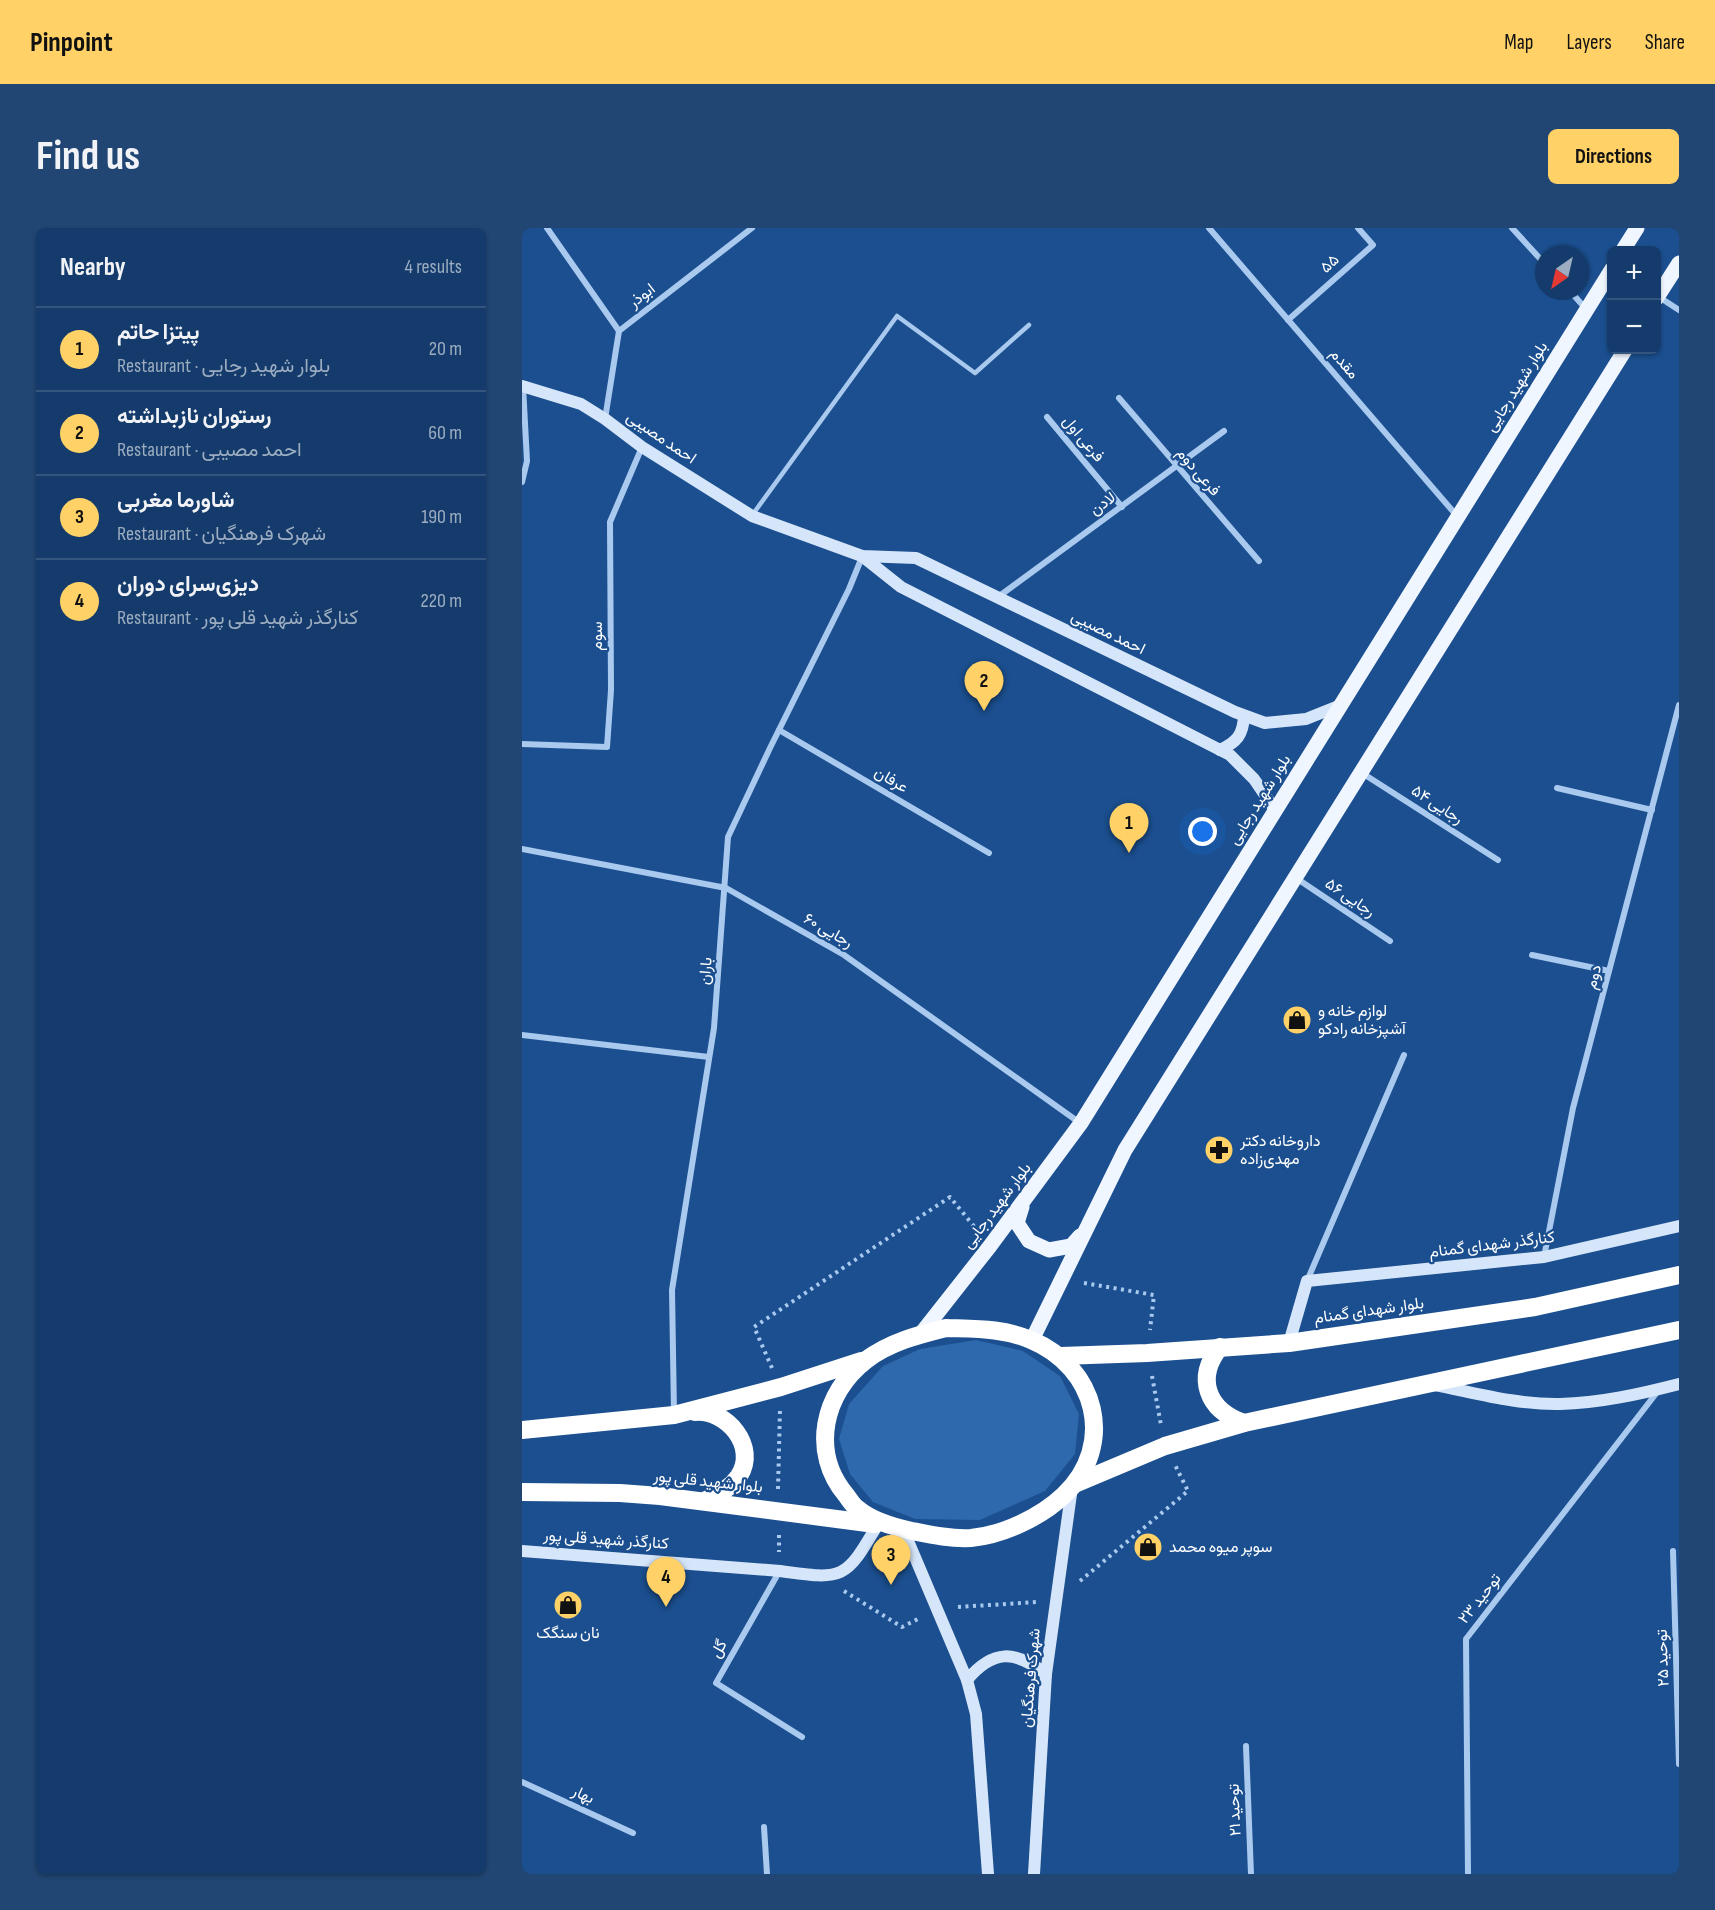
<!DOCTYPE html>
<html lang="en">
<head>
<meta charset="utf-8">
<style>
	:root { --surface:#143b6b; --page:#214673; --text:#f1f3f6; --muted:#9dadc1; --line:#33557e; --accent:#ffd166 }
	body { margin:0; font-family:"Sofia Sans Condensed",Vazirmatn,sans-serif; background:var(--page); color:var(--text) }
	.controls { position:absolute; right:18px; top:18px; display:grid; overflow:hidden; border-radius:9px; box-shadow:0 2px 4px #0004 }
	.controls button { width:54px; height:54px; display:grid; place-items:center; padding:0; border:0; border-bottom:2px solid var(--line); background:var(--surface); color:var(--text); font:30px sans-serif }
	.compass { position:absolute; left:1013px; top:18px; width:54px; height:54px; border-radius:50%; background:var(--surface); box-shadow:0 2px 4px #0004; rotate:214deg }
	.you { position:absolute; left:681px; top:604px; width:21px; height:21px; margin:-15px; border:4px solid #fff; border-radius:50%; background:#1a73e8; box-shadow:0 0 0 9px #1a73e833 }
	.badge { display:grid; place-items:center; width:39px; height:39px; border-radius:50%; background:var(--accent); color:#111; font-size:20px; font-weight:700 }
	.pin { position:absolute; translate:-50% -50px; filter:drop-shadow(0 2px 3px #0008) }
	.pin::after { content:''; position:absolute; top:32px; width:21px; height:18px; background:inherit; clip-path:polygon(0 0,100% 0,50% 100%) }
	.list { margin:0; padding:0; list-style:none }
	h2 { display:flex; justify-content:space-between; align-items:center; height:78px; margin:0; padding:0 24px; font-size:26px }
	h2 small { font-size:20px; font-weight:400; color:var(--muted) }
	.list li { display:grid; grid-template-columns:39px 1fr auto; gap:18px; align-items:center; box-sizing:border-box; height:84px; padding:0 24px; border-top:2px solid var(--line) }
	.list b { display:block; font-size:22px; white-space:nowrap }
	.list p { margin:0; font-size:20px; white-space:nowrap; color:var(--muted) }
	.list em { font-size:20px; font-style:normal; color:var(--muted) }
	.map { position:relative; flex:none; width:1157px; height:1646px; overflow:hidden; border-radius:9px }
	header { display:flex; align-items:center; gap:36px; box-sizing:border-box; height:84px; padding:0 30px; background:var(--accent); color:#111 }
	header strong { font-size:28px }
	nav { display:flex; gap:33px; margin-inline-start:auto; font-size:21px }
	.intro { display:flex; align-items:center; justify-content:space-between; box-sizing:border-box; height:144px; padding:0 36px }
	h1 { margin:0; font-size:42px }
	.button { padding:15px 27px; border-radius:9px; background:var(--accent); color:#111; font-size:21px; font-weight:700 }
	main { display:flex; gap:36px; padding:0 36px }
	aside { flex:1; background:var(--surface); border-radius:9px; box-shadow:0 2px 4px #0004 }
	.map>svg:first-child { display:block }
</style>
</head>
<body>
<header>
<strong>Pinpoint</strong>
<nav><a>Map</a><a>Layers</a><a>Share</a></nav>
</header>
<div class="intro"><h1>Find us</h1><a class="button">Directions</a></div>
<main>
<aside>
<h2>Nearby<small>4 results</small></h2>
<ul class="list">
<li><span class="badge">1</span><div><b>پیتزا حاتم</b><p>Restaurant · بلوار شهید رجایی</p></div><em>20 m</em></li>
<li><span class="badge">2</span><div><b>رستوران نازبداشته</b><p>Restaurant · احمد مصیبی</p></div><em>60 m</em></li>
<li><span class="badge">3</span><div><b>شاورما مغربی</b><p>Restaurant · شهرک فرهنگیان</p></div><em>190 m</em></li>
<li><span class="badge">4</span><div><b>دیزی‌سرای دوران</b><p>Restaurant · کنارگذر شهید قلی پور</p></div><em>220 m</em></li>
</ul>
</aside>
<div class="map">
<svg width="1157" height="1646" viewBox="0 0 1157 1646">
	<rect width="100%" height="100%" fill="#1b4f8f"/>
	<path fill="#2e69ad" d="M 454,1112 L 501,1123 L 538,1148 L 557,1186 L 553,1226 L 523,1263 L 458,1292 L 393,1291 L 351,1274 L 328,1246 L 317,1211 L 327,1176 L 361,1138 L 398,1121 Z"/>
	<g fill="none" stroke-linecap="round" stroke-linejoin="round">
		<g stroke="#a9c9ee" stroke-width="4" stroke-dasharray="3 4.5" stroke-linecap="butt">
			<path d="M 562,1055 L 632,1067 L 628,1102"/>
			<path d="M 250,1140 L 232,1099 L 428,969 L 455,1002"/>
			<path d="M 630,1148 L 639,1197"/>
			<path d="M 256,1261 L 258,1181"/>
			<path d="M 257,1307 L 257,1324"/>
			<path d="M 558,1353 L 666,1263 L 653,1237"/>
			<path d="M 322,1363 L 380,1399 L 398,1390"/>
			<path d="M 436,1379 L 515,1374"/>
		</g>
		<path stroke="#a9c9ee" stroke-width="4.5" d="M 231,286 L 375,88 L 453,145 L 507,97"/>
		<g stroke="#a9c9ee" stroke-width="6">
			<path d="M 25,0 L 97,103"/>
			<path d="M 687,0 L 935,288"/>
			<path d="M 990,0 L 1022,35"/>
			<path d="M 1048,63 L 1064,81"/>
			<path d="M 1137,69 L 1157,82"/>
			<path d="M 766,92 L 851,17 L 836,0"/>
			<path d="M 597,170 L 737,333"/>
			<path d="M 525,189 L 600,279"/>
			<path d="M 83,191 L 97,103 L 230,0"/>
			<path d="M 0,254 L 5,233 L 1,158"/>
			<path d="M 476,369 L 702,203"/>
			<path d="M 257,502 L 467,625"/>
			<path d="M 0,516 L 85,519 L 89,462 L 88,294 L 120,219"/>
			<path d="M 840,545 L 976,632"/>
			<path d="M 1035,560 L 1130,582"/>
			<path d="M 0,621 L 204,660 L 322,727 L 558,895"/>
			<path d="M 774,650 L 868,713"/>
			<path d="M 1010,727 L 1087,743"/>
			<path d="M 0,807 L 187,829"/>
			<path d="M 1022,1029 L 1051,880 L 1157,477"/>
			<path d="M 785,1053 L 882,827"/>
			<path d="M 152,1185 L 150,1062 L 192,800 L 206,609 L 248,520 L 327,361 L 340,329"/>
			<path d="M 1151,1323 L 1157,1536"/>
			<path d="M 257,1344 L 194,1455 L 280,1509"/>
			<path d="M 724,1518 L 729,1646"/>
			<path d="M 0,1554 L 111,1605"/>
			<path d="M 242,1599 L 245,1646"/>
			<path d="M 946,1646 L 944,1411 L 1136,1163"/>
		</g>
		<g stroke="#d6e6fa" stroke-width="12">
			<path d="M 0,158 L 59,176 L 83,191 L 120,219 L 230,288 L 340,328 L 394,330 L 713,484 L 743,495 L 784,491 L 819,477"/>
			<path d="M 340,328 L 379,359 L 708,527 L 732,551 L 753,582"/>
			<path d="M 698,522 C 715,514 721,507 722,488"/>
			<path d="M 767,1115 L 785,1053 L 1022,1029 L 1157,998"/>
			<path d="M 913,1157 C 954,1165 996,1177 1038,1176 C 1078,1175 1118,1166 1157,1156"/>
			<path d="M 381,1301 L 445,1452 L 454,1486 L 466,1646"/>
			<path d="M 0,1323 L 258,1343 C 322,1352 323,1352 356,1296"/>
			<path d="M 445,1452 C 471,1421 493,1422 524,1446"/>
			<path d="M 512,1646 L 524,1446 L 550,1259"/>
		</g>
		<g stroke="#f0f6ff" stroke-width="15">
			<path d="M 1101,22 L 1115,0"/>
			<path d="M 1134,71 L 1157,35"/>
			<path d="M 500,979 L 495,995 L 507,1013 L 527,1022 L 549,1018 L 558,1008"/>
			<path d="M 398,1107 L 468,1018 L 559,895 L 1090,41"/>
			<path d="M 510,1112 L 603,922 L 1103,122"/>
		</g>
		<g stroke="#fff" stroke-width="18">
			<path d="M 424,1100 C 454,1101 481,1100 509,1112 C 574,1139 595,1216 542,1267 C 519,1289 481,1307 449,1310 C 429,1311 410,1307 390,1303 C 372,1299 350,1293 336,1281 C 331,1278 328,1272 324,1267 C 288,1224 301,1165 344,1132 C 368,1114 396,1107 424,1100 Z"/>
			<path d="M 698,1119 C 673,1150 685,1182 722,1195"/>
			<path d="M 539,1128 L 625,1125 L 767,1115 L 1013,1079 L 1157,1047"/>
			<path d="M 173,1184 C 205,1181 236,1219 217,1248 C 208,1261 196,1266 182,1273"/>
			<path d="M 0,1202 L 152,1187 L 259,1159 L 339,1133"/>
			<path d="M 555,1255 L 643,1218 L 722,1195 L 1157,1102"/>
			<path d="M 0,1264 L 98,1265 L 138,1268 L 353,1296"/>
		</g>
	</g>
	<defs>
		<g id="shop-disc" transform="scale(1.5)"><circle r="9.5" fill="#ffd166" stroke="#1b4f8f"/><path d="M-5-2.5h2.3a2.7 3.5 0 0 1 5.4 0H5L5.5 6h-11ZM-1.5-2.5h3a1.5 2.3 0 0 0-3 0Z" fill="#111"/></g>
		<g id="pharmacy-disc" transform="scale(1.5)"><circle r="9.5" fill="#ffd166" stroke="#1b4f8f"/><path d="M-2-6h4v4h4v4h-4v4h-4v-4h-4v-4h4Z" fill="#111"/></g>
	</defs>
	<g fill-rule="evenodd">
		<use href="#shop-disc" x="775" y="792"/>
		<use href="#pharmacy-disc" x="697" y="922"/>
		<use href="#shop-disc" x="626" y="1319"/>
		<use href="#shop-disc" x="46" y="1377"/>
	</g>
	<g text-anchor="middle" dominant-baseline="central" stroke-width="4.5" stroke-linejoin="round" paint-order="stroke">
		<g font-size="16" fill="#fff" stroke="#1b4f8f">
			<text transform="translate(808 36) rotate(-42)">۵۵</text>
			<text transform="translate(120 68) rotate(-38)">ابوذر</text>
			<text transform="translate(822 136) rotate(49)">مقدم</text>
			<text transform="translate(995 159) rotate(-58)">بلوار شهید رجایی</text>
			<text transform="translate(139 210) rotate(34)">احمد مصیبی</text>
			<text transform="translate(561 211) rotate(50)">فرعی اول</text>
			<text transform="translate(676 244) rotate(49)">فرعی دوم</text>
			<text transform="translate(581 276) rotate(-36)">لادن</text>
			<text transform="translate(586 405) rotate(26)">احمد مصیبی</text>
			<text transform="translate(75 408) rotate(-90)">سوم</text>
			<text transform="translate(369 552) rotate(30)">عرفان</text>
			<text transform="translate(738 572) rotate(-58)">بلوار شهید رجایی</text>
			<text transform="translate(915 577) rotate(33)">رجایی ۵۴</text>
			<text transform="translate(828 670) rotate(34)">رجایی ۵۶</text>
			<text transform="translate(306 703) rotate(30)">رجایی ۶۰</text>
			<text transform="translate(184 743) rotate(-85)">باران</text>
			<text transform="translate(1072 749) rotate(-75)">دوم</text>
			<text transform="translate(475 978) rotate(-53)">بلوار شهید رجایی</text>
			<text transform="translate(970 1017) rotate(-7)">کنارگذر شهدای گمنام</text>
			<text transform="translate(847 1083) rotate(-8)">بلوار شهدای گمنام</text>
			<text transform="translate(186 1254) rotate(6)">بلوار شهید قلی پور</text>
			<text transform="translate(84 1312) rotate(4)">کنارگذر شهید قلی پور</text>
			<text transform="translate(958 1371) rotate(-52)">توحید ۲۳</text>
			<text transform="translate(197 1421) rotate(-60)">گل</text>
			<text transform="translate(1141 1430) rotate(-92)">توحید ۲۵</text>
			<text transform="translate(509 1450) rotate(-85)">شهرک فرهنگیان</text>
			<text transform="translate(61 1567) rotate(25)">بهار</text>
			<text transform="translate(713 1582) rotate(-92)">توحید ۲۱</text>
		</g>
		<g font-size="16" fill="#fff" stroke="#1b4f8f" text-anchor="start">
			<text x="796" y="783">لوازم خانه و<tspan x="796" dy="18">آشپزخانه رادکو</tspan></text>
			<text x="718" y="913">داروخانه دکتر<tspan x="718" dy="18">مهدی‌زاده</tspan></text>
			<text x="647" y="1319">سوپر میوه محمد</text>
			<text x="46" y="1405" text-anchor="middle">نان سنگک</text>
		</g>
	</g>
</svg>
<div class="controls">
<button>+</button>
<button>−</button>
</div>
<svg class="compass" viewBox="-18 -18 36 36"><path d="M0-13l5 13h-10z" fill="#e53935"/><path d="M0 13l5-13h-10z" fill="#9dadc1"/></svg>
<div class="you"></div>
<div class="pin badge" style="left:607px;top:625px">1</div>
<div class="pin badge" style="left:462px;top:483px">2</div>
<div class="pin badge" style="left:369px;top:1357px">3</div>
<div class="pin badge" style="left:144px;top:1379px">4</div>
</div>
</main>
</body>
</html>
